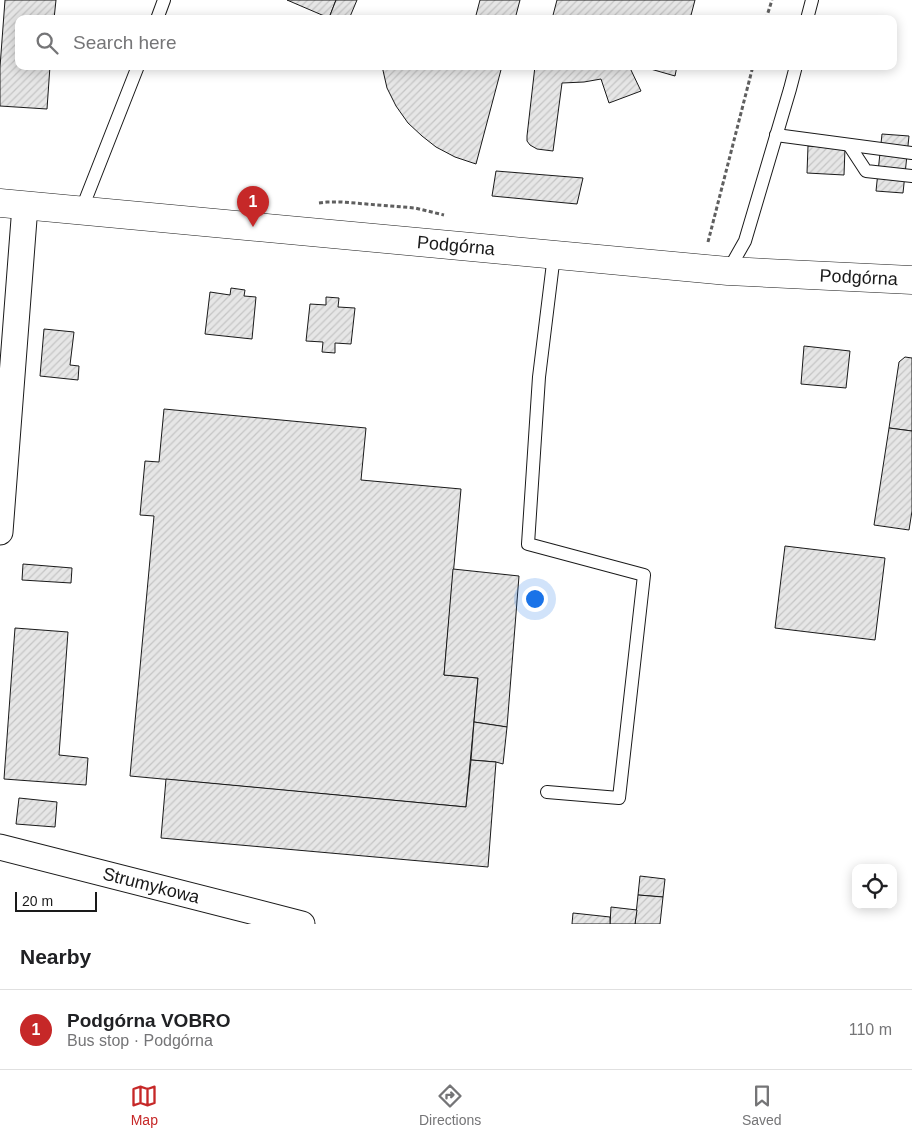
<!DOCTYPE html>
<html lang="en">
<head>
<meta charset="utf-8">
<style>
	:root { --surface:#fff; --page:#f6f6f6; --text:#202124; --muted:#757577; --line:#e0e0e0; --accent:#c62828 }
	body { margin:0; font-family:Arial,sans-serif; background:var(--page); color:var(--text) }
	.controls { position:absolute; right:15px; bottom:15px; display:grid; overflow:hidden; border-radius:10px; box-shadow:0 2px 12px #0003 }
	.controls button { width:45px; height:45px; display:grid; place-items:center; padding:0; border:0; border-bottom:1px solid var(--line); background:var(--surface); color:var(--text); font:25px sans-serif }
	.scale { position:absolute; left:15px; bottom:12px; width:82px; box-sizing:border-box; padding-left:5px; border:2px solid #1a1a1a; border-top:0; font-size:14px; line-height:18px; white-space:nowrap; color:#1a1a1a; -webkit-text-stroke:4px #fff; paint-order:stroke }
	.you { position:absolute; left:534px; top:598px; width:18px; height:18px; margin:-12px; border:4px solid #fff; border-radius:50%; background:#1a73e8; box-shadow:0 0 0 8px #1a73e833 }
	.badge { display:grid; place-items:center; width:32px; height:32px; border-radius:50%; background:var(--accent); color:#fff; font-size:16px; font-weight:700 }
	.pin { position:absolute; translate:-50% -41px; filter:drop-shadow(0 1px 2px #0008) }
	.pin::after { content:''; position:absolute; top:26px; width:18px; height:15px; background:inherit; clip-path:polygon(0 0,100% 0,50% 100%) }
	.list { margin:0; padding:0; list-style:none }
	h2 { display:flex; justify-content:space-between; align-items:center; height:65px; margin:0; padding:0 20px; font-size:21px }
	h2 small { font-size:16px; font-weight:400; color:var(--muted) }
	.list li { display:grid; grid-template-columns:32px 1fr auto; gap:15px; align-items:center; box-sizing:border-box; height:80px; padding:0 20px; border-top:1px solid var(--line) }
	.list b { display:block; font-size:19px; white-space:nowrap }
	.list p { margin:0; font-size:16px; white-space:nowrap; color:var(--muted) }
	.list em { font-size:16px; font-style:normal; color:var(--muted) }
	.icon { flex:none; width:28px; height:28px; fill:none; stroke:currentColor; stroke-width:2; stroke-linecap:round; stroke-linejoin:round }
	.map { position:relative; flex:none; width:912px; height:924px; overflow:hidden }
	.search { position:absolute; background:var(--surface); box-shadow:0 2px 12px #0003; left:15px; right:15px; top:15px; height:55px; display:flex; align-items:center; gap:12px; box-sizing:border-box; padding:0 18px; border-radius:10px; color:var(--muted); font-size:19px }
	.sheet { height:145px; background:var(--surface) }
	nav { display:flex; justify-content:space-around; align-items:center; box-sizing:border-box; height:70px; border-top:1px solid var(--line); background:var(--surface); font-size:14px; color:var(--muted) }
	nav a { display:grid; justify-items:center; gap:2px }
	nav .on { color:var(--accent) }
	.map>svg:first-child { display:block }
</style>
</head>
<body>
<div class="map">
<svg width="912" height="924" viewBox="0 0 912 924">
	<defs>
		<pattern id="building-hatch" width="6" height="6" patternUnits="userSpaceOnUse" patternTransform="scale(1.25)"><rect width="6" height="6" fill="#e6e6e6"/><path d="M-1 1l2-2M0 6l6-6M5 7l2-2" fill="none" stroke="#c5c5c5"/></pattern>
	</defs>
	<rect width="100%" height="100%" fill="#fff"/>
	<g fill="url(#building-hatch)" stroke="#1a1a1a">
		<path d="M 5,0 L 56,0 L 54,19 L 19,19 L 19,66 L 50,66 L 47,109 L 0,106 L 0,67 Z"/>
		<path d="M 287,0 L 336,0 L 329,18 Z"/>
		<path d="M 336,0 L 357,0 L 349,19 L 332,19 L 329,18 Z"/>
		<path d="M 480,0 L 520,0 L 515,19 L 475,19 Z"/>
		<path d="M 557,0 L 695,0 L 690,19 L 552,19 Z"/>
		<path d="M 382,66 L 502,66 L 476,164 L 455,157 L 436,147 L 422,136 L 408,123 L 396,106 L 387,88 Z"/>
		<path d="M 535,66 L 634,66 L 630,68 L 641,91 L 609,103 L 601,79 L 584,82 L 562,83 L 553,151 L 537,149 L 530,145 L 527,141 L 527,136 Z"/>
		<path d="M 640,66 L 677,66 L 675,76 Z"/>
		<path d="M 882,134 L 909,136 L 903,193 L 876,191 Z"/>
		<path d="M 808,146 L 845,148 L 844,175 L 807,173 Z"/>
		<path d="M 496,171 L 583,178 L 577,204 L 492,196 Z"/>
		<path d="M 231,288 L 245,290 L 244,296 L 256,297 L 252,339 L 205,334 L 210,292 L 230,295 Z"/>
		<path d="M 326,297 L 339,298 L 338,307 L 355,308 L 351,344 L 335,343 L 335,353 L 322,352 L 323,342 L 306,341 L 310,304 L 326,305 Z"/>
		<path d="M 44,329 L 74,332 L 70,365 L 79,366 L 78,380 L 40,376 Z"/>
		<path d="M 804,346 L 850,351 L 846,388 L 801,384 Z"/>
		<path d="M 905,357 L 912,358 L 912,431 L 889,428 L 899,362 Z"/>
		<path d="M 164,409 L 366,428 L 361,480 L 461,489 L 444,675 L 478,678 L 466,807 L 130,776 L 154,516 L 140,515 L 145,461 L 159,462 Z"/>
		<path d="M 889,428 L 912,431 L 912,511 L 909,530 L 874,525 Z"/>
		<path d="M 785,546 L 885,558 L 875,640 L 775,628 Z"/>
		<path d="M 23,564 L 72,568 L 71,583 L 22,580 Z"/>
		<path d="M 453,569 L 519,576 L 507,727 L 474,722 L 478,678 L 444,675 Z"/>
		<path d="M 15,628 L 68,632 L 59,755 L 88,758 L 86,785 L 4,779 Z"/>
		<path d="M 474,722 L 507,727 L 503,764 L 496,762 L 471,760 Z"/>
		<path d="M 471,760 L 496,762 L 488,867 L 161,838 L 166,779 L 466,807 Z"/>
		<path d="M 19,798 L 57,802 L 55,827 L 16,824 Z"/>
		<path d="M 640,876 L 665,879 L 663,897 L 638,895 Z"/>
		<path d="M 638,895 L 663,897 L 660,924 L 635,924 Z"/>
		<path d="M 611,907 L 637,910 L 635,924 L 610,924 Z"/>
		<path d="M 573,913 L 610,917 L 610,924 L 572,924 Z"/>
	</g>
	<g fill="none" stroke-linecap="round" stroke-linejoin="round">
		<g stroke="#1a1a1a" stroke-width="14">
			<g id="service">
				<path d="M 157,19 L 164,0"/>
				<path d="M 807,19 L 812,0"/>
				<path d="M 776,135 L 912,153"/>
				<path d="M 849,145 L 866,171 L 912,176"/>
				<path d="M 81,211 L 138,66"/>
				<path d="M 728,271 L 745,241 L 790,89 L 796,66"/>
				<path d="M 547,792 L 619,798 L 644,575 L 528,544 L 539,377 L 554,255"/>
			</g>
		</g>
		<g stroke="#1a1a1a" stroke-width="27">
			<g id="minor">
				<path d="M 0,532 L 25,206"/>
				<path id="s1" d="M 0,847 L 302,924"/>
			</g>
		</g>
		<g stroke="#1a1a1a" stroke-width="29">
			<g id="secondary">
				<path id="s2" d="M 0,203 L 728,271 L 912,280"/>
			</g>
		</g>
		<g stroke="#5f5f5f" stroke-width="3" stroke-dasharray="4 2.5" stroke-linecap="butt">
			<path d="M 766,19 L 772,0"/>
			<path d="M 319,203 L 327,202 L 342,202 L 415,208 L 444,215"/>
			<path d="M 708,242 L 753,66"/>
		</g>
		<use href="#service" stroke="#fff" stroke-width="12"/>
		<use href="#minor" stroke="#fff" stroke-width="25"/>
		<use href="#secondary" stroke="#fff" stroke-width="28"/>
	</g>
	<g text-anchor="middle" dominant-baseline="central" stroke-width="4" stroke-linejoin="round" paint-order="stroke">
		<g font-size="18" fill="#1a1a1a" stroke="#fff">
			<text stroke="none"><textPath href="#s2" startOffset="458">Podgórna</textPath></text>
			<text stroke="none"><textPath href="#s2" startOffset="862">Podgórna</textPath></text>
			<text stroke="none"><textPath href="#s1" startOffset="156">Strumykowa</textPath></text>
		</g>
	</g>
</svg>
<div class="controls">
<button><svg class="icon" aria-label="locate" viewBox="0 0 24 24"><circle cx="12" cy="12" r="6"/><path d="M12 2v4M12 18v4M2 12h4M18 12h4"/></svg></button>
</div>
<div class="scale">20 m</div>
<div class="you"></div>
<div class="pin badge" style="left:253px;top:227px">1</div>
<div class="search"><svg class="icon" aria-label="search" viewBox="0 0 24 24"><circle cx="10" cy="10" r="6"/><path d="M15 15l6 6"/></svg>Search here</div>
</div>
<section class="sheet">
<h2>Nearby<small></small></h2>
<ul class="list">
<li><span class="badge">1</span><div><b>Podgórna VOBRO</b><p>Bus stop · Podgórna</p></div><em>110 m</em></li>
</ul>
</section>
<nav>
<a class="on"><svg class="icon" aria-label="map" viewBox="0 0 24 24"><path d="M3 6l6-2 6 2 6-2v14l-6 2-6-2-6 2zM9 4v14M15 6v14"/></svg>Map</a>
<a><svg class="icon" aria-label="directions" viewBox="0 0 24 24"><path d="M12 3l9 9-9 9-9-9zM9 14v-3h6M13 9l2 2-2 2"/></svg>Directions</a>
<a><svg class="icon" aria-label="saved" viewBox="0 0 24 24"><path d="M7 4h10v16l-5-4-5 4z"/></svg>Saved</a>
</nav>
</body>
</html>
